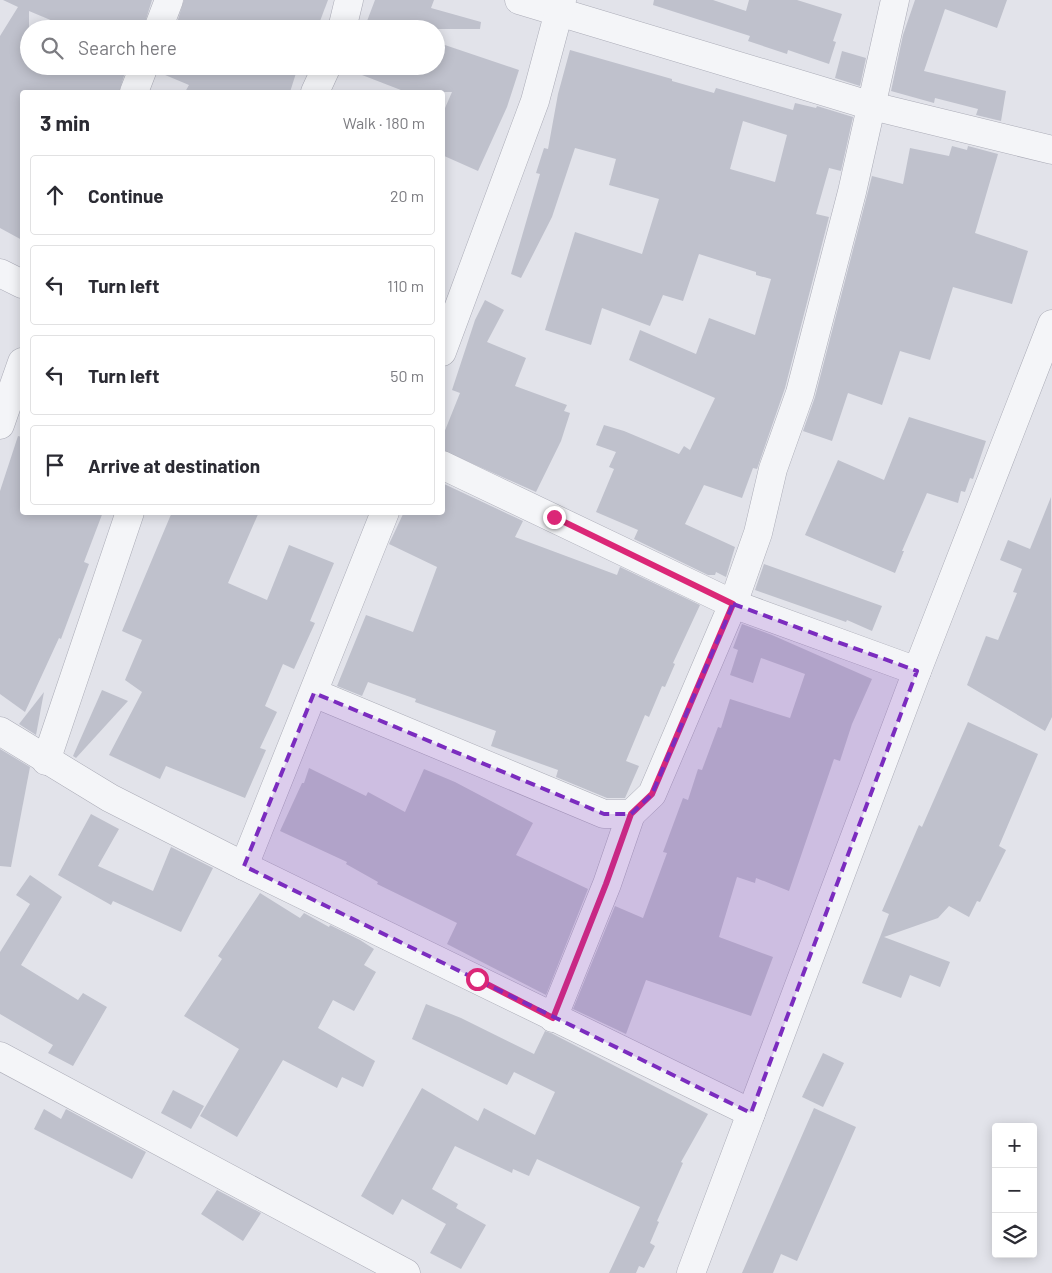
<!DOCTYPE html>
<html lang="en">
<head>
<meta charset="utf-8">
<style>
	:root { --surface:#fff; --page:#f2f2f3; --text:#2b2b33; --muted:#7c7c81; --line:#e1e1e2 }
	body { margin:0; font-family:Barlow,sans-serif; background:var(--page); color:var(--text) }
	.controls { position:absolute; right:15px; bottom:15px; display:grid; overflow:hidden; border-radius:5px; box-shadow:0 2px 12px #0003 }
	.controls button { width:45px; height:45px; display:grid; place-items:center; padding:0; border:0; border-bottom:1px solid var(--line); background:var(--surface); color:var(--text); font:25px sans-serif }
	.stop { position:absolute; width:15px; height:15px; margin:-11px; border:4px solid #db2777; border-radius:50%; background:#fff }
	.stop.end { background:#db2777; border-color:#fff; box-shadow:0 1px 5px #0008 }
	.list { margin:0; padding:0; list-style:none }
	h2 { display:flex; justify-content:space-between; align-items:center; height:65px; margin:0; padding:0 20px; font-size:21px }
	h2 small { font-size:16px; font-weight:400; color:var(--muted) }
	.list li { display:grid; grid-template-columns:32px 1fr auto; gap:15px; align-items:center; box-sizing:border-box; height:80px; margin:0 10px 10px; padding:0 10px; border:1px solid var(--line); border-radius:5px }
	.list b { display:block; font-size:19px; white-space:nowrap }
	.list em { font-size:16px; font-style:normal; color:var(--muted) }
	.icon { flex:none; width:28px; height:28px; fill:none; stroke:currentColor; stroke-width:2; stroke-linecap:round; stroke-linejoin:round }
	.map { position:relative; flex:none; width:1052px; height:1273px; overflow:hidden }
	.search { position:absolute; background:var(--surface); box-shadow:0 2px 12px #0003; left:20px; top:20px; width:425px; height:55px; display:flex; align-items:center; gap:12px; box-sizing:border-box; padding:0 18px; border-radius:28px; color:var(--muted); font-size:19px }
	.panel { position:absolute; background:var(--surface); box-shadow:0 2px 12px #0003; left:20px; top:90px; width:425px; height:425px; border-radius:5px }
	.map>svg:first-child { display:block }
</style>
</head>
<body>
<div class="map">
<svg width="1052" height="1273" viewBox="0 0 1052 1273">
	<rect width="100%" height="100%" fill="#e2e3ea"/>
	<g fill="#bfc1cc" fill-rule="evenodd">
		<path d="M 3,0 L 152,0 L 143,29 L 72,29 L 29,11 L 29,66 L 127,66 L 119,92 L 22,92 L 22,240 L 0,228 L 0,36 L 18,7 Z"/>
		<path d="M 184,0 L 328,0 L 317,29 L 175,29 Z"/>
		<path d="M 375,0 L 434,0 L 431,8 L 481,22 L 480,29 L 364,29 Z"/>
		<path d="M 654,0 L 713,0 L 746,11 L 749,0 L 797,0 L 842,14 L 833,41 L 836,42 L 829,64 L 788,50 L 787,54 L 748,41 L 750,36 L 653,5 Z"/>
		<path d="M 915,0 L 1007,0 L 997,28 L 945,9 L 924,71 L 1006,91 L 1001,121 L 976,115 L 978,109 L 935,98 L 934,103 L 891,91 L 903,35 Z"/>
		<path d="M 436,42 L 519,70 L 507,107 L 478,171 L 442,155 L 442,115 L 452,92 L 406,92 L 362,75 L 365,66 L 436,66 Z"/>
		<path d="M 570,50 L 672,79 L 672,81 L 714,93 L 716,88 L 793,110 L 795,103 L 816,108 L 817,106 L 853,117 L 841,171 L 829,168 L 816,214 L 829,217 L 785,388 L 757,469 L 753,468 L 742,498 L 704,485 L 685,524 L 735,547 L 726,577 L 716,572 L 715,575 L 708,575 L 634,539 L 638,530 L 596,512 L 614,469 L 609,467 L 616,452 L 596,445 L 604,425 L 624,431 L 679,454 L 684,446 L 690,450 L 715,398 L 629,360 L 640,330 L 696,354 L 709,318 L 755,335 L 771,279 L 756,275 L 756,272 L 699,254 L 683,301 L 663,295 L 650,326 L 602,308 L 591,345 L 545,330 L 575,232 L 642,254 L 659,199 L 609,185 L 616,159 L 575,148 L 552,217 L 521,278 L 511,274 L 540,174 L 536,173 L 544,148 L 548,149 L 558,94 ZM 743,121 L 787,135 L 775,182 L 730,169 Z"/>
		<path d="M 842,51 L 866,58 L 860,86 L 835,78 Z"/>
		<path d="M 159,66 L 283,66 L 297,70 L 290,92 L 185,92 L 189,85 L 158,72 Z"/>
		<path d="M 952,146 L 967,150 L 968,146 L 998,154 L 975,233 L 1028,251 L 1012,304 L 953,287 L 930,360 L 900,351 L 882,405 L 848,393 L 832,441 L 803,431 L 815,397 L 872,176 L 903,184 L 910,148 L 949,156 Z"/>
		<path d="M 485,300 L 504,310 L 487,342 L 526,358 L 515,386 L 567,405 L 564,411 L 570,413 L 561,441 L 536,492 L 442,450 L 442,438 L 460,393 L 452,390 L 475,320 Z"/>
		<path d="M 909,417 L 986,441 L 973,479 L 970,478 L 965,492 L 961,491 L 958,503 L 927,493 L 902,551 L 904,551 L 895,573 L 805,535 L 838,460 L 884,480 Z"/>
		<path d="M 18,436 L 22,437 L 22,512 L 103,512 L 84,562 L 89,564 L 61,639 L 59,638 L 25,712 L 0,694 L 0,491 Z"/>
		<path d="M 442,483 L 523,521 L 515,537 L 617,575 L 620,567 L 700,605 L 673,663 L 675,664 L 665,687 L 662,686 L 649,717 L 645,715 L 626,761 L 639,766 L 625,798 L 607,798 L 556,777 L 558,770 L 491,746 L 496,731 L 415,702 L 416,699 L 368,682 L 362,696 L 337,686 L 366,615 L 413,632 L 437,567 L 389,544 L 404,512 L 442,512 Z"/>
		<path d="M 1051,497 L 1052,717 L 1045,731 L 967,685 L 986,636 L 998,640 L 1017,593 L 1013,592 L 1022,569 L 1000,560 L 1008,540 L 1030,549 Z"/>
		<path d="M 172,512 L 259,512 L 228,583 L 267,600 L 289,545 L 334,563 L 310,621 L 315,623 L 294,669 L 283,664 L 265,706 L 277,712 L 260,748 L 266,750 L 245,798 L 166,766 L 160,779 L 109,755 L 142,692 L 125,680 L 142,640 L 122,631 Z"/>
		<path d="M 764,564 L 882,606 L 872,631 L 847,620 L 846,622 L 755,590 Z"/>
		<path d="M 742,624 L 772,635 L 872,679 L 852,724 L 840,761 L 834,759 L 789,891 L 756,878 L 755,883 L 737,877 L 719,937 L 773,957 L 751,1016 L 646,980 L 626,1034 L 573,1009 L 615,906 L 643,918 L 667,853 L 663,852 L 683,798 L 688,800 L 698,769 L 702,770 L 718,727 L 721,728 L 730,699 L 790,718 L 805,674 L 761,658 L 753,683 L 730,675 L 738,650 L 733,648 Z"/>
		<path d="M 102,690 L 128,701 L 76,758 L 73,756 Z"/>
		<path d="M 44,692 L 36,735 L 19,724 Z"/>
		<path d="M 968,722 L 1038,754 L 999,846 L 1006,850 L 980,902 L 977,901 L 969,917 L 949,906 L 938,918 L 884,937 L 950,962 L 940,987 L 910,975 L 901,998 L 862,983 L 889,914 L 882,911 L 919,825 L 922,827 Z"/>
		<path d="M 0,749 L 30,767 L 11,867 L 0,866 Z"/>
		<path d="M 309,768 L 366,796 L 368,792 L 405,812 L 424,769 L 455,782 L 533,823 L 516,855 L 588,889 L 546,995 L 447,944 L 457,923 L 377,884 L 378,882 L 346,864 L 347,862 L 280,831 L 302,783 L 304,783 Z"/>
		<path d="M 91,814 L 119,829 L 98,866 L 153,891 L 171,847 L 213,868 L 181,932 L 113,901 L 111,905 L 58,875 Z"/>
		<path d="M 30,875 L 62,897 L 21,965 L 78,1000 L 83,993 L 107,1007 L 73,1066 L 48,1053 L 53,1045 L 0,1014 L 0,952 L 30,904 L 16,895 Z"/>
		<path d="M 260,893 L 300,918 L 304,913 L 329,927 L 330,925 L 360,940 L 374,949 L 364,965 L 376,972 L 354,1011 L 333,1000 L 318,1028 L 375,1061 L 363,1087 L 342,1077 L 337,1088 L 283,1060 L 237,1137 L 200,1116 L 239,1049 L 184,1016 L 222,959 L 218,956 Z"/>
		<path d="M 426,1004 L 461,1018 L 534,1054 L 545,1031 L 551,1033 L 708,1114 L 681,1162 L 683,1163 L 657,1221 L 659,1222 L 650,1243 L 655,1246 L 644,1268 L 639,1266 L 636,1273 L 609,1273 L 640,1207 L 537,1159 L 529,1176 L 513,1169 L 512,1173 L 455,1146 L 432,1189 L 458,1204 L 456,1208 L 486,1225 L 461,1269 L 430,1253 L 446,1224 L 402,1199 L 393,1215 L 361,1196 L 422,1088 L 478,1121 L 484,1108 L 535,1135 L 555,1092 L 514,1072 L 507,1085 L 412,1039 Z"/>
		<path d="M 823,1053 L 844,1063 L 823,1107 L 802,1097 Z"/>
		<path d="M 173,1090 L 204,1106 L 191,1129 L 161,1113 Z"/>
		<path d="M 814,1108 L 856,1127 L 797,1261 L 781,1254 L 773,1273 L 742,1273 Z"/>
		<path d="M 44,1109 L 61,1119 L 66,1109 L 146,1152 L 132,1179 L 34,1129 Z"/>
		<path d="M 217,1190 L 261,1213 L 243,1241 L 201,1214 Z"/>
	</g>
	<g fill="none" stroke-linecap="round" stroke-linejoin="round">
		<g stroke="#abacb7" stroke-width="29">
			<g id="minor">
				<path d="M 519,0 L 872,106 L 1052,150"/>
				<path d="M 158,29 L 169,0"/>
				<path d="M 342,29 L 349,0"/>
				<path d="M 134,92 L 144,66"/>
				<path d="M 315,92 L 327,66"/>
				<path d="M 0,273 L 22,284"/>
				<path d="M 442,352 L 535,101 L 562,0"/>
				<path d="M 0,425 L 22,362"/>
				<path d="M 442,465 L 733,604 L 917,671"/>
				<path d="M 314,693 L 604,814 L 631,814 L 652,794 L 733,604 L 758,533 L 773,469 L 800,393 L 852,192 L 895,0"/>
				<path d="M 0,731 L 110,798 L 244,866 L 751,1113"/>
				<path d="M 46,761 L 130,512"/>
				<path d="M 244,866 L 385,512"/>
				<path d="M 553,1018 L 607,884 L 631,814"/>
				<path d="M 0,1056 L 406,1273"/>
				<path d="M 691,1273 L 917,671 L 1052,324"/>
			</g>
		</g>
		<use href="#minor" stroke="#f4f5f8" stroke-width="28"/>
	</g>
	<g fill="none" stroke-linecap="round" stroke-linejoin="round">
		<path stroke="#db2777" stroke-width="6" d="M 477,979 L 553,1018 L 606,884 L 631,814 L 652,794 L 733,604 L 554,517"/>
	</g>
	<path fill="#7b2cbf" fill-opacity="0.2" stroke="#7b2cbf" stroke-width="4" stroke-dasharray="10 6" stroke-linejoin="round" d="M 733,604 L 917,671 L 751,1113 L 244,866 L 314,693 L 604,814 L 631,814 L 652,794 Z"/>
</svg>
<div class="controls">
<button>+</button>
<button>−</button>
<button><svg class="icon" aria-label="layers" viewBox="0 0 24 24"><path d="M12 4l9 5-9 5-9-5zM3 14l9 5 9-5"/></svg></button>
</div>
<div class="stop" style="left:477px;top:979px"></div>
<div class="stop end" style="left:554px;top:517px"></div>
<div class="search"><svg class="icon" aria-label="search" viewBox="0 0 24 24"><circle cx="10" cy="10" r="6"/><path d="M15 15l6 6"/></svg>Search here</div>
<section class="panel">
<h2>3 min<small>Walk · 180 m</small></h2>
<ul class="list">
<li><svg class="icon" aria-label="ahead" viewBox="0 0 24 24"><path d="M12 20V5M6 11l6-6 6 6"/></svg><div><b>Continue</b></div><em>20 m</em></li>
<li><svg class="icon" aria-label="left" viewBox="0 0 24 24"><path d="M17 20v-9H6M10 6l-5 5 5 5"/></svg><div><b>Turn left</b></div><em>110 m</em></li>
<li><svg class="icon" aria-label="left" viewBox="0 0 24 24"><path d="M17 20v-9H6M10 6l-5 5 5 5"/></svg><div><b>Turn left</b></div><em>50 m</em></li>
<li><svg class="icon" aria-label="arrive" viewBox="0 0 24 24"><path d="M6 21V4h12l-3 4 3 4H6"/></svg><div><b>Arrive at destination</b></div></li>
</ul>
</section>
</div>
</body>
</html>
